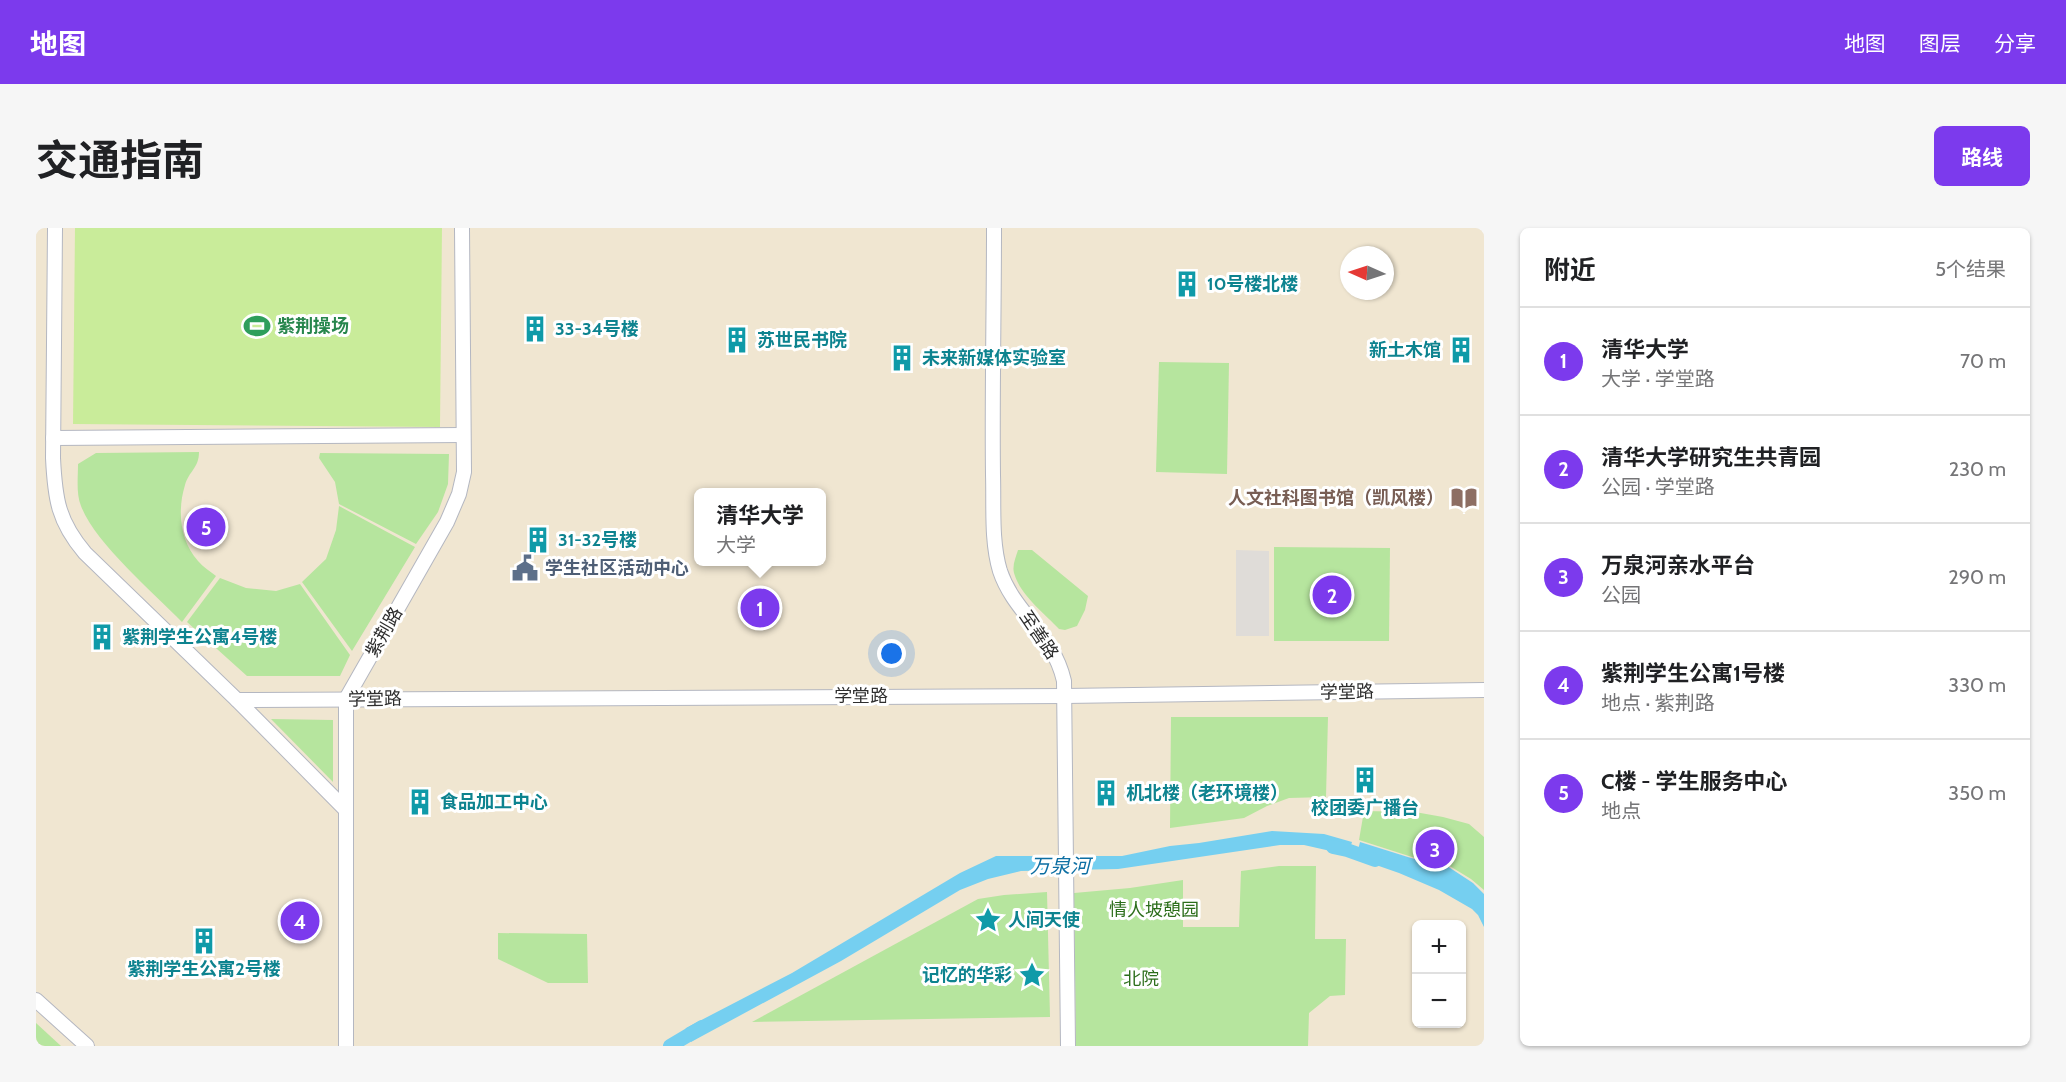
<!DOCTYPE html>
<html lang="zh">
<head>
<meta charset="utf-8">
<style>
	:root { --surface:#fff; --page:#f6f6f6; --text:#202124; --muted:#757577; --line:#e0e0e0; --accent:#7c3aed }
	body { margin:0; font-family:Cabin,"Noto Sans SC",sans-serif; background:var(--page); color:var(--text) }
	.controls { position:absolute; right:18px; bottom:18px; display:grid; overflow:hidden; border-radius:9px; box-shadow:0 2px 4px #0004 }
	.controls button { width:54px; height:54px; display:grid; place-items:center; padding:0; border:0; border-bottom:2px solid var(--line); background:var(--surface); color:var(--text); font:30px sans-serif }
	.compass { position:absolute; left:1304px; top:18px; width:54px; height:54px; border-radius:50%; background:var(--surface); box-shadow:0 2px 4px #0004; rotate:273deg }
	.you { position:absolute; left:856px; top:426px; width:21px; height:21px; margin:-15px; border:4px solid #fff; border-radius:50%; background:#1a73e8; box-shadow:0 0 0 9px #1a73e833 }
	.badge { display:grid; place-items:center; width:39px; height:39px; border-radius:50%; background:var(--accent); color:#fff; font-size:20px; font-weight:700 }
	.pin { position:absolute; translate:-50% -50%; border:3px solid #fff; box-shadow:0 2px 6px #0006 }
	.popup { position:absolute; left:658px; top:260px; width:132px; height:78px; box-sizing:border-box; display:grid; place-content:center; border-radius:9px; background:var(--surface); filter:drop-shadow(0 2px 4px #0005); font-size:20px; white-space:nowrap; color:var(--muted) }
	.popup b { font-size:22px; color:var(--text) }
	.popup::after { content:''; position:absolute; left:50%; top:100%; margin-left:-12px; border:12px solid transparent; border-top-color:var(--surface) }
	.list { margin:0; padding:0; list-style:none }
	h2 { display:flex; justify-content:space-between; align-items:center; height:78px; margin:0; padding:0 24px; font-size:26px }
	h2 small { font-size:20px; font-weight:400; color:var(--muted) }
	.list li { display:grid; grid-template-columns:39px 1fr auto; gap:18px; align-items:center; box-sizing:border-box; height:108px; padding:0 24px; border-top:2px solid var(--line) }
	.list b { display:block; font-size:22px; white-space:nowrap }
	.list p { margin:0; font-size:20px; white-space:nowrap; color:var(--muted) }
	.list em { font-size:20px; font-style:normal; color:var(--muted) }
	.map { position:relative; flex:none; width:1448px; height:818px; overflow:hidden; border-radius:9px }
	header { display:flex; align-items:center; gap:36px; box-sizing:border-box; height:84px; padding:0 30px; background:var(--accent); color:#fff }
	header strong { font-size:28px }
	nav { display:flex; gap:33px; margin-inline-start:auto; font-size:21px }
	.intro { display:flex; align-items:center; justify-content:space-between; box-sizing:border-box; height:144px; padding:0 36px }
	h1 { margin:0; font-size:42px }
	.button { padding:15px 27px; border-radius:9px; background:var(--accent); color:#fff; font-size:21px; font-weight:700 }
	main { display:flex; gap:36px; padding:0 36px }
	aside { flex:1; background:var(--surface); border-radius:9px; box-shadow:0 2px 4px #0004 }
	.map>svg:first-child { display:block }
</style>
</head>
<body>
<header>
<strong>地图</strong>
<nav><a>地图</a><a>图层</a><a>分享</a></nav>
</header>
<div class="intro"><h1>交通指南</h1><a class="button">路线</a></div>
<main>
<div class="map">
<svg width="1448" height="818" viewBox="0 0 1448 818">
	<rect width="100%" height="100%" fill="#efe9e1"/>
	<path fill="#f0e6d1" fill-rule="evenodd" d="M 0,0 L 1448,0 L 1448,818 L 0,818 ZM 1313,27 L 1349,27 L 1349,63 L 1313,63 ZM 662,264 L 786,264 L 786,334 L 662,334 ZM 1380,696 L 1426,696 L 1426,796 L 1380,796 Z"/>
	<g fill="#b6e59e">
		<path d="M 1123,134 L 1193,135 L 1191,246 L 1120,244 Z"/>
		<path d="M 163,224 C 163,240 153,243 149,257 C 141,283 144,313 162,333 C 167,339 174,343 180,348 L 146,394 C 117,364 59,315 45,278 C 40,266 42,249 42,236 L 60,225 Z"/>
		<path d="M 284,225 L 413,226 L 412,256 L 402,284 L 380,316 L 303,276 L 299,254 L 283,230 Z"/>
		<path d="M 303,278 L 379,319 L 316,423 L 266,354 L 290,331 L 300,302 Z"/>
		<path d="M 1238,319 L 1354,320 L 1353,413 L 1238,413 Z"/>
		<path d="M 982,322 L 996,322 L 1052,368 L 1049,382 L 1041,398 L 1029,402 L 1023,401 C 1008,385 984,367 978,345 C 976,337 980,329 982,322 Z"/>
		<path d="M 184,350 L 210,360 L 240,363 L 264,356 L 314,427 L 304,448 L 211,448 L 151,394 Z"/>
		<path d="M 1135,489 L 1292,489 L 1290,569 L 1253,570 L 1231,578 L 1208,590 L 1134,600 Z"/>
		<path d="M 235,491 L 297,492 L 297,554 Z"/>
		<path d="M 1328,583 L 1379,584 L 1407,589 L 1433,596 L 1448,609 L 1448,662 L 1435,651 L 1412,637 L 1376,629 L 1323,612 Z"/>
		<path d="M 1243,638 L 1280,638 L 1279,711 L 1310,711 L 1309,767 L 1294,768 L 1273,785 L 1272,818 L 1040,818 L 1038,665 L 1094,660 L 1147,652 L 1147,699 L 1203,699 L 1205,643 Z"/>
		<path d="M 1011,664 L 1014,789 L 716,794 L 942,671 L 968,667 Z"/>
		<path d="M 462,705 L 551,706 L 552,755 L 512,755 L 462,731 Z"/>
		<path d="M 0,795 L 25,818 L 0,818 Z"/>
	</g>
	<path fill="#c9ec9a" d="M 39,0 L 406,0 L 404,199 L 37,196 Z"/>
	<path fill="#dfdcd8" d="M 1200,322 L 1233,323 L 1233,408 L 1200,408 Z"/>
	<g fill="#75cff0">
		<path d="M 1236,603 L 1288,606 L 1316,614 L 1312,627 L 1268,617 L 1244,617 L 1082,641 L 985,643 L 952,651 L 924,662 L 805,733 L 655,814 L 649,802 L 650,800 L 756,745 L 924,645 L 960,628 L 1086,628 L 1134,618 L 1163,615 Z"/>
		<path d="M 1324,614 L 1375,630 L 1411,638 L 1437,655 L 1448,666 L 1448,699 L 1442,687 L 1436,681 L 1403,662 L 1363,645 L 1320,630 Z"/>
	</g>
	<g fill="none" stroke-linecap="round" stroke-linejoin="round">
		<g stroke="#75cff0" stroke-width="14">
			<path d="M 1297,619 L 1311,622 L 1339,632"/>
			<path d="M 634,818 L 666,799"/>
		</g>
		<g stroke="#b4b7c1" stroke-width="16">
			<g id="street">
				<path d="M 19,0 L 17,230 C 19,271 22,293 49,325 L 201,472 L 310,582"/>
				<path d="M 958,0 C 958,82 956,165 957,247 C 958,278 955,313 964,343 C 978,385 1017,405 1028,453 L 1032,818"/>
				<path d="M 17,210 L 427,207"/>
				<path d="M 201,472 L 1029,468 L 1448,462"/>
				<path d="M 0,772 L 51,818"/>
				<path d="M 310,818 L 310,471 L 411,294 L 423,266 L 428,244 L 426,0"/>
			</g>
		</g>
		<use href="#street" stroke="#fff" stroke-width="14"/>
	</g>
	<defs>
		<g id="building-bare" transform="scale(2.07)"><path d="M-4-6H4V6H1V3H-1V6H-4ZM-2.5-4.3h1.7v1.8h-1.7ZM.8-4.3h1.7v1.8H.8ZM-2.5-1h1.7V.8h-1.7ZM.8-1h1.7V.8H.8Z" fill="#0f9aa8" stroke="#fff" stroke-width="2.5" paint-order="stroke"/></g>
		<g id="stadium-bare" transform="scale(2.07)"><path d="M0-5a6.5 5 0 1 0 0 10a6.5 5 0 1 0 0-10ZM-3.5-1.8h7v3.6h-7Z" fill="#2e9e5b" stroke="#fff" stroke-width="2.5" paint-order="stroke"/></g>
		<g id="library-bare" transform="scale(2.07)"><path d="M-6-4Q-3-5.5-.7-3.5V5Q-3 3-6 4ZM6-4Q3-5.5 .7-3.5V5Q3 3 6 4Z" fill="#8d6e63" stroke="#fff" stroke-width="2.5" paint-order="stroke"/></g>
		<g id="civic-bare" transform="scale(2.07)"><path d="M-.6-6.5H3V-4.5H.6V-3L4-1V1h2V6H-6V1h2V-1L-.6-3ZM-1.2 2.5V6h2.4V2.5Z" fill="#5c6f8a" stroke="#fff" stroke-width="2.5" paint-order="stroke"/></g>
		<g id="sight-bare" transform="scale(2.07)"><path d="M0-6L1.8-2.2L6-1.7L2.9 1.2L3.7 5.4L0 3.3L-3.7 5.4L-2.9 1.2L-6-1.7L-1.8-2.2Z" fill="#0f9aa8" stroke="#fff" stroke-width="2.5" paint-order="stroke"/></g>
	</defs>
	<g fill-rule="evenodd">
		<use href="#building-bare" x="1151" y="56"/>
		<use href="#stadium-bare" x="221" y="98"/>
		<use href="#building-bare" x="499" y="101"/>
		<use href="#building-bare" x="701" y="112"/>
		<use href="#building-bare" x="1425" y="122"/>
		<use href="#building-bare" x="866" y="130"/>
		<use href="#library-bare" x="1428" y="270"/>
		<use href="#building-bare" x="502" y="312"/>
		<use href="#civic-bare" x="489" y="340"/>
		<use href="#building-bare" x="66" y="409"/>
		<use href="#building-bare" x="1329" y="552"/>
		<use href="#building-bare" x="1070" y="565"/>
		<use href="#building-bare" x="384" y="574"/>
		<use href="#sight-bare" x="952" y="692"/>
		<use href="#building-bare" x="168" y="713"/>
		<use href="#sight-bare" x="996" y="747"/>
	</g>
	<g text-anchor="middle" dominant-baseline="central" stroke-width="6" stroke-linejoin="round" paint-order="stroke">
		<g font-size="18" font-weight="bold" fill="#0d838f" stroke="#fff" text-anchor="start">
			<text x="1171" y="56">10号楼北楼</text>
			<text x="519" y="101">33-34号楼</text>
			<text x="721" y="112">苏世民书院</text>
			<text x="1405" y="122" text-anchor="end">新土木馆</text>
			<text x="886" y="130">未来新媒体实验室</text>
			<text x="522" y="312">31-32号楼</text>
			<text x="86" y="409">紫荆学生公寓4号楼</text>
			<text x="1090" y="565">机北楼（老环境楼）</text>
			<text x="404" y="574">食品加工中心</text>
			<text x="1329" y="580" text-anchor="middle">校团委广播台</text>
			<text x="972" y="692">人间天使</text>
			<text x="168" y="741" text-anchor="middle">紫荆学生公寓2号楼</text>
			<text x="976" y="747" text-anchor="end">记忆的华彩</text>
		</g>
		<g font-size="18" font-weight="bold" fill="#27864d" stroke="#fff" text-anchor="start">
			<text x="241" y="98">紫荆操场</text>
		</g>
		<g font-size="18" font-weight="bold" fill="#785e54" stroke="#fff" text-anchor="end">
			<text x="1408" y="270">人文社科图书馆（凯风楼）</text>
		</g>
		<g font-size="18" font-weight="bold" fill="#4e5e75" stroke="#fff" text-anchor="start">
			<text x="509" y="340">学生社区活动中心</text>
		</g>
		<g font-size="18" fill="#2e2e2e" stroke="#fff">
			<text transform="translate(348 404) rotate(-60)">紫荆路</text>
			<text transform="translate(1003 407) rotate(56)">至善路</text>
			<text transform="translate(1311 464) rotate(-1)">学堂路</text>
			<text x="825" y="468">学堂路</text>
			<text transform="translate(339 471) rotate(-1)">学堂路</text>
		</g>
		<g font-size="18" fill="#2c6e1b" stroke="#fff">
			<text x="1118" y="682">情人坡憩园</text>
			<text x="1105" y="751">北院</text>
		</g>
		<g font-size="20" font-style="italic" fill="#0d6fa3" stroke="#fff">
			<text x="1024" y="638">万泉河</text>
		</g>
	</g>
</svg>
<div class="controls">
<button>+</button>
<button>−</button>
</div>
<svg class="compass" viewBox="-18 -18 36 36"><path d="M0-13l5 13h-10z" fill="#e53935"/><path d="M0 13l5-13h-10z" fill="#757577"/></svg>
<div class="you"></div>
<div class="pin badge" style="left:724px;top:380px">1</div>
<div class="popup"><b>清华大学</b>大学</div>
<div class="pin badge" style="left:1296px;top:367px">2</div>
<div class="pin badge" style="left:1399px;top:621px">3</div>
<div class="pin badge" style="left:264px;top:693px">4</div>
<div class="pin badge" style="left:170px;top:299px">5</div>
</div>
<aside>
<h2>附近<small>5个结果</small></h2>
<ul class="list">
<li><span class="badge">1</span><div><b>清华大学</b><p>大学 · 学堂路</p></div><em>70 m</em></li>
<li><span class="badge">2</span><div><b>清华大学研究生共青园</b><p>公园 · 学堂路</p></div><em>230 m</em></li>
<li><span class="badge">3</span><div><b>万泉河亲水平台</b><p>公园</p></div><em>290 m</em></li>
<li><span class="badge">4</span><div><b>紫荆学生公寓1号楼</b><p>地点 · 紫荆路</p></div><em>330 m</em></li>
<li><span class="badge">5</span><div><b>C楼 - 学生服务中心</b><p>地点</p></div><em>350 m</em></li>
</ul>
</aside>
</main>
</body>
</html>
